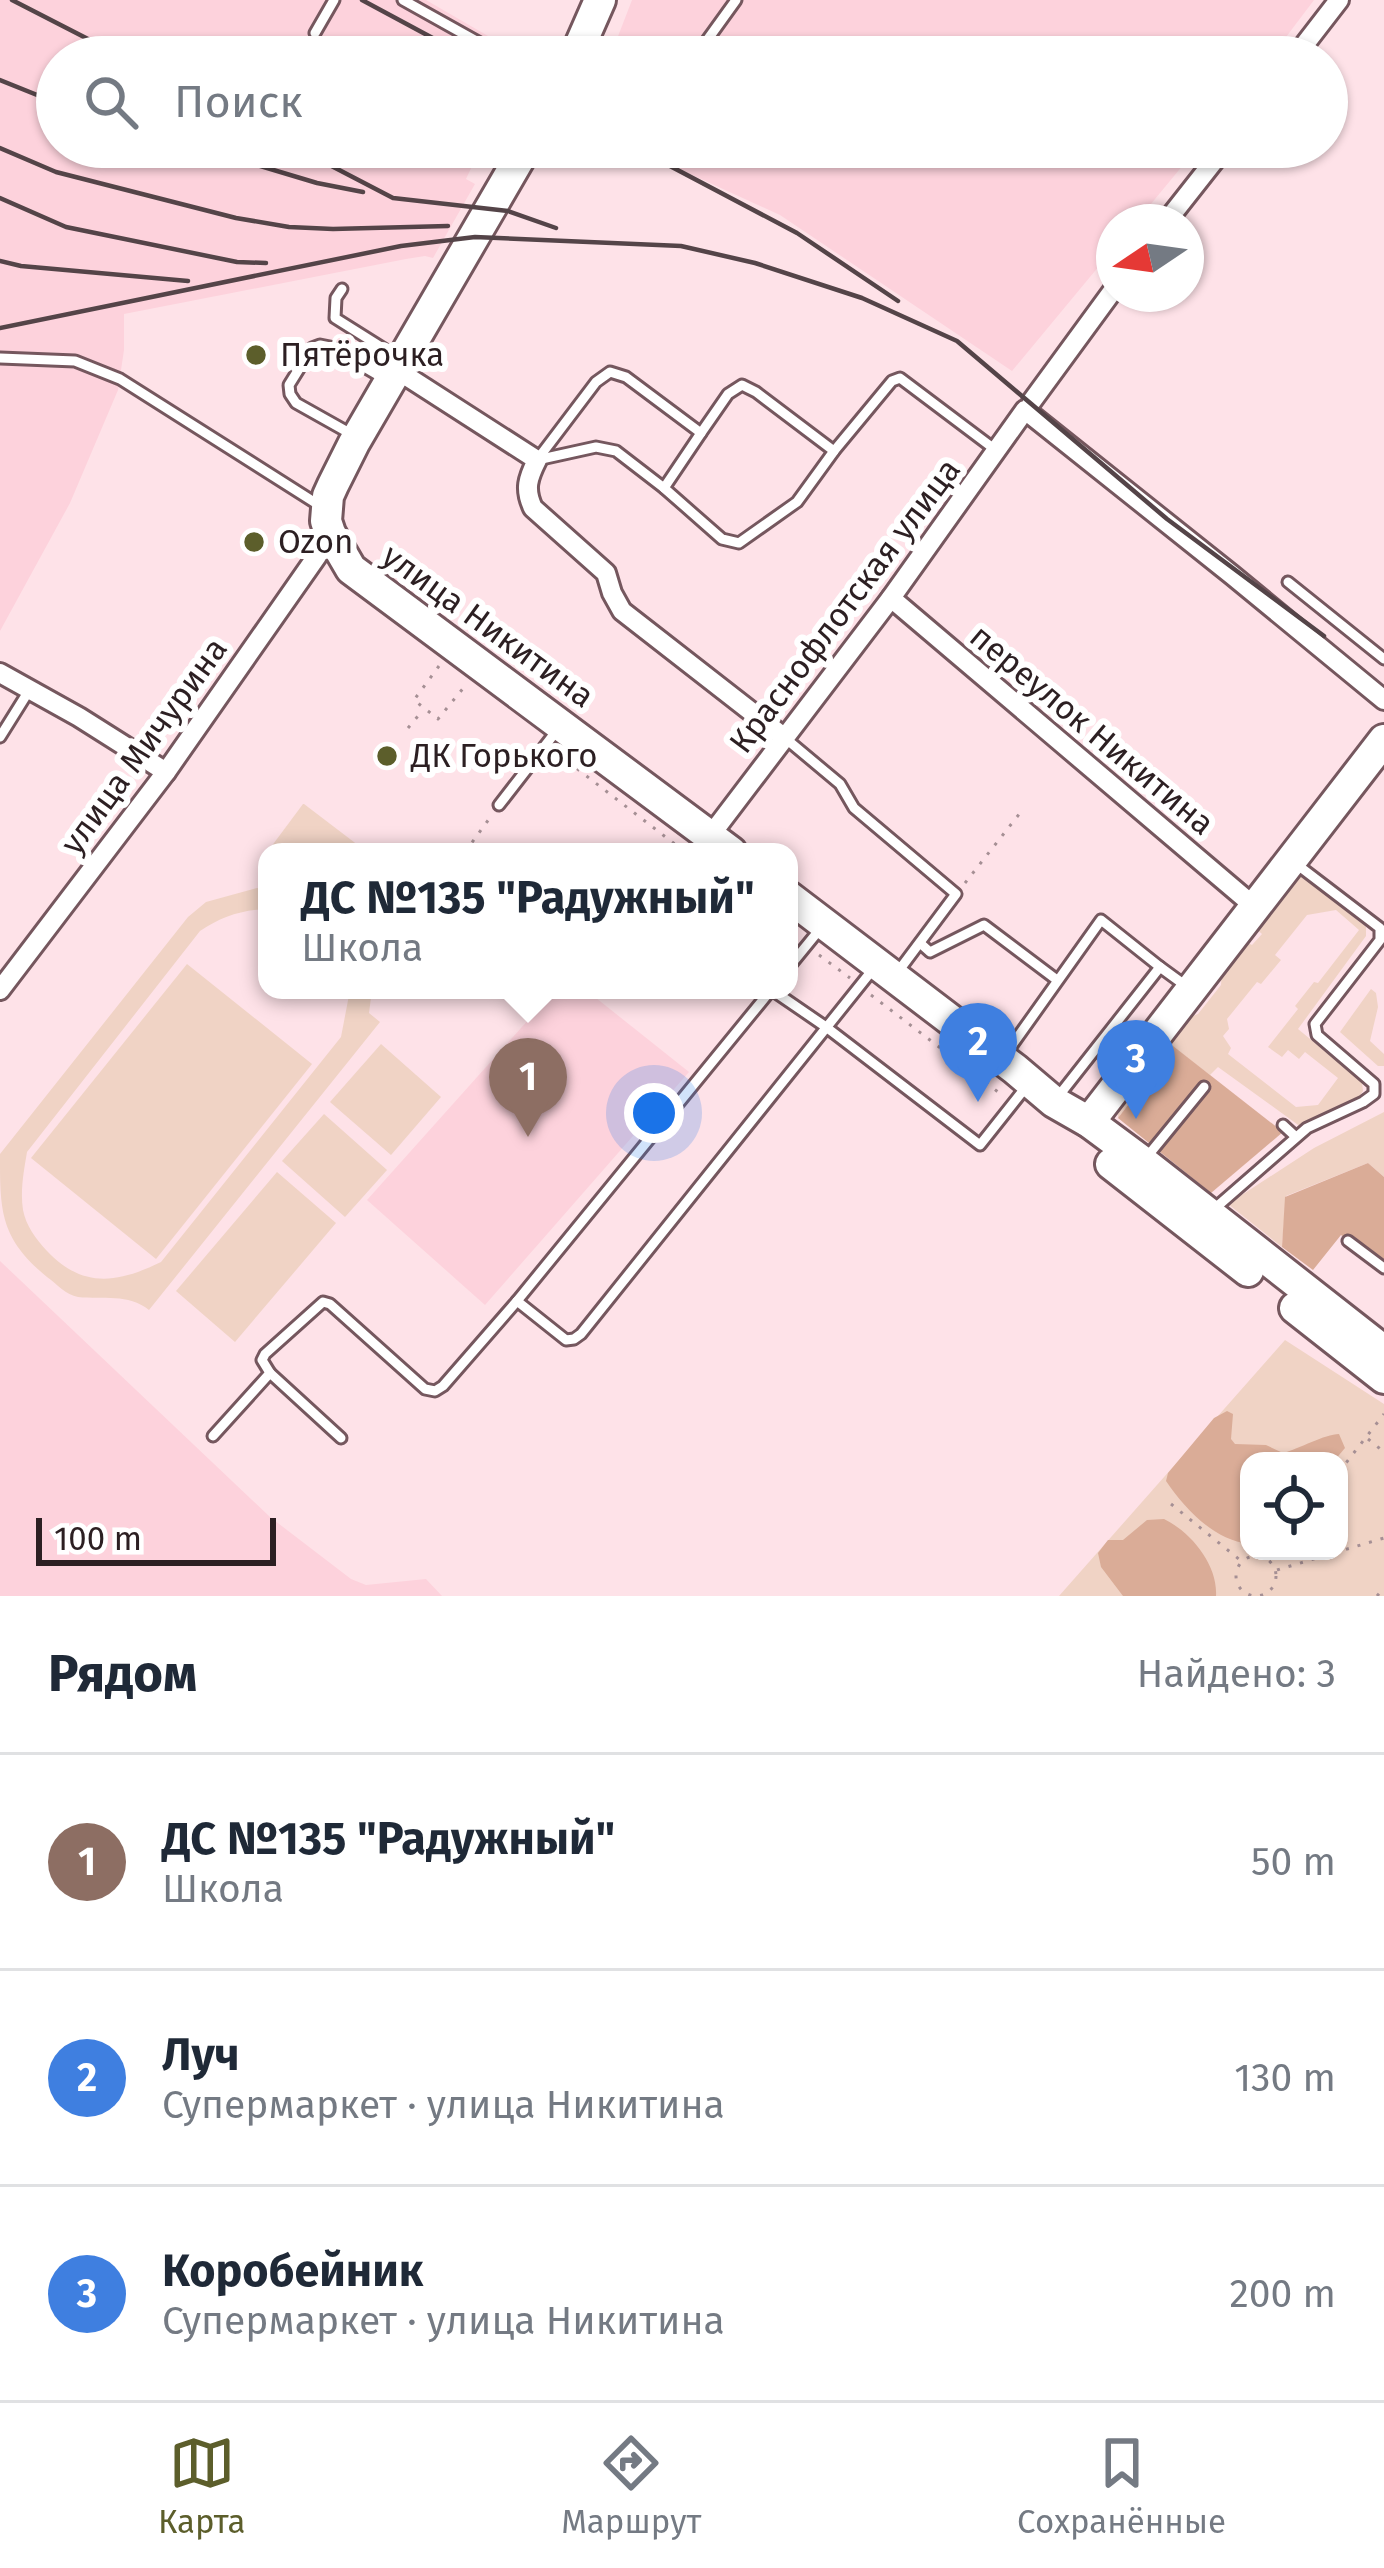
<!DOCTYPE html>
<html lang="ru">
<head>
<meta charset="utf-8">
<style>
	:root { --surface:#fff; --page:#f2f2f3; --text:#1f2937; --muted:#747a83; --line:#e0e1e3; --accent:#5c5e2b }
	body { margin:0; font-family:"Fira Sans",sans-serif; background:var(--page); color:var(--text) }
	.controls { position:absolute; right:36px; bottom:36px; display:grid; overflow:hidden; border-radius:24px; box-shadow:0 3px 9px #0004 }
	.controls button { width:108px; height:108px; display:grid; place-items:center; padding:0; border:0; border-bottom:3px solid var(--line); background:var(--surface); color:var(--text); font:60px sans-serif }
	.compass { position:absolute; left:1096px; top:204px; width:108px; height:108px; border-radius:50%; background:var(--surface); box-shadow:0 3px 9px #0004; rotate:257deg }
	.scale { position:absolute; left:36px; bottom:30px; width:240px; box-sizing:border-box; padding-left:12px; border:6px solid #2c1f22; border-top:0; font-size:33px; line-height:42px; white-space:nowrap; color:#2c1f22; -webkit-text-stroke:9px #fff; paint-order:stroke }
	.you { position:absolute; left:654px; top:1113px; width:42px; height:42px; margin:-30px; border:9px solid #fff; border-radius:50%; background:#1a73e8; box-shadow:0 0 0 18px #1a73e833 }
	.badge { display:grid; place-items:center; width:78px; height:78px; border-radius:50%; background:var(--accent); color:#fff; font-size:39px; font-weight:700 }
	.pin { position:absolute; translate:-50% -99px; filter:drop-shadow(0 3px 6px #0008) }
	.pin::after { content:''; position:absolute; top:63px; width:42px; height:36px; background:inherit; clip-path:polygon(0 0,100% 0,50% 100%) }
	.popup { position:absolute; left:258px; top:843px; width:540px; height:156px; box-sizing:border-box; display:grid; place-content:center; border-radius:24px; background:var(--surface); filter:drop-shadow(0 3px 9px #0005); font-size:39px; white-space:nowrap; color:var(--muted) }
	.popup b { font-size:45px; color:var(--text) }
	.popup::after { content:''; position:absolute; left:50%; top:100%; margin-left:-24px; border:24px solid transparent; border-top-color:var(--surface) }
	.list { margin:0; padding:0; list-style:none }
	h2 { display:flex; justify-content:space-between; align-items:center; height:156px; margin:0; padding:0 48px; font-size:51px }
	h2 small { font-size:39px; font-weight:400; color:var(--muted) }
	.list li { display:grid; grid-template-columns:78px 1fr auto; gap:36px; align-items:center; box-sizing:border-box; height:216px; padding:0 48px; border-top:3px solid var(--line) }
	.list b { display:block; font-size:45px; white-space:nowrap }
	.list p { margin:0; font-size:39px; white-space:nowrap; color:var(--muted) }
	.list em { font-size:39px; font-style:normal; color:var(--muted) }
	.icon { flex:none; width:66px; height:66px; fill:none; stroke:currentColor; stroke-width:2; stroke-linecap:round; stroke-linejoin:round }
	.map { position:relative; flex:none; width:1384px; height:1596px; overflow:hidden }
	.search { position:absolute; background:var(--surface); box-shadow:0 3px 9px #0004; left:36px; right:36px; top:36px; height:132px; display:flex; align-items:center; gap:30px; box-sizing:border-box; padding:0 42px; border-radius:66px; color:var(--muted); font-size:45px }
	.sheet { height:804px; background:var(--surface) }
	nav { display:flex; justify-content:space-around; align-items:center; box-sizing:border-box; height:168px; border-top:3px solid var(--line); background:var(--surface); font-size:33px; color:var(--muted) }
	nav a { display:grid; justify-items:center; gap:6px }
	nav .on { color:var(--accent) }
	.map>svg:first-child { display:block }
</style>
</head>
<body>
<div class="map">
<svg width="1384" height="1596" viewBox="0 0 1384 1596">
	<rect width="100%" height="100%" fill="#fee2e8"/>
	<g fill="#fdd2dc">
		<path d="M 0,0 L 426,0 L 524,57 L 57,57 L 57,147 L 481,147 L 466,179 L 475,184 L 433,258 L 425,256 L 406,259 L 124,314 L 124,350 L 118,390 L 70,503 L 0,631 Z"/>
		<path d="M 632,0 L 1314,0 L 1271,57 L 610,57 Z"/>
		<path d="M 631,147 L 1198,147 L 1136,222 L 1114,222 L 1114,248 L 1012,371 L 780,215 Z"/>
		<path d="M 555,990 L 586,990 L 689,1072 L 485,1305 L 367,1200 Z"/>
		<path d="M 0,1261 L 270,1517 L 351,1579 L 366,1585 L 426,1579 L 442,1596 L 0,1596 Z"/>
	</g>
	<g fill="#f0d3c5" fill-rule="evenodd">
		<path d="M 303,804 L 304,804 L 367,852 L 278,852 L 271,847 Z"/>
		<path d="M 1297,871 L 1366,927 L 1366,936 L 1298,1029 L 1362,1082 L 1363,1091 L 1359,1097 L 1301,1127 L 1218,1067 L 1210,1075 L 1173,1047 L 1118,1118 L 1117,1107 L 1184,1019 L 1198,1014 L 1221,985 L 1222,971 L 1244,941 L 1252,945 L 1262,934 L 1254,927 ZM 1336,910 L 1359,930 L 1318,983 L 1314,982 L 1295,1006 L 1298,1009 L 1268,1047 L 1282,1057 L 1288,1050 L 1299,1059 L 1305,1052 L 1338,1078 L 1318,1105 L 1296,1107 L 1228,1054 L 1231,1048 L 1223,1036 L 1229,1029 L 1227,1019 L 1257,982 L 1261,984 L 1281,960 L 1275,955 L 1307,915 Z"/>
		<path d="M 257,888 L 267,890 L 267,909 C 241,910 221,917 200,931 L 27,1152 C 24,1170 20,1191 23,1210 C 26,1226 36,1239 47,1251 C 83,1289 118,1283 161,1262 L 341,1037 L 350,990 L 372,990 L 369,1013 L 380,1022 L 149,1310 C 128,1293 103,1300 78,1297 C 66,1295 57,1284 47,1277 C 0,1238 0,1211 0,1154 L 188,917 L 206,902 Z"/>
		<path d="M 187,964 L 312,1064 L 156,1259 L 31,1158 Z"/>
		<path d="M 1371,989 L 1376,993 L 1378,1007 L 1370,1041 L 1384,1054 L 1384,1066 L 1378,1066 L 1340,1032 Z"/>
		<path d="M 381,1044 L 441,1097 L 391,1155 L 330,1102 Z"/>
		<path d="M 1384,1112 L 1384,1177 L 1368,1163 L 1286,1196 L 1282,1247 L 1228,1204 L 1314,1148 Z"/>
		<path d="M 324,1114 L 387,1170 L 345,1217 L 282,1161 Z"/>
		<path d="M 277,1172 L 336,1223 L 235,1342 L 176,1291 Z"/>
		<path d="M 1285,1340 L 1384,1404 L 1384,1596 L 1059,1596 ZM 1249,1461 L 1339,1461 L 1339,1551 L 1249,1551 Z"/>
	</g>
	<g fill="#daac97">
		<path d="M 1173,1046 L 1283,1132 L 1211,1193 L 1118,1118 Z"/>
		<path d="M 1368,1163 L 1384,1177 L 1384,1269 L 1341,1235 L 1313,1270 L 1282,1247 L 1285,1197 Z"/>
		<path d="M 1227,1411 L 1233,1414 L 1231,1439 L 1235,1444 L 1266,1445 L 1283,1453 C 1299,1449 1325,1434 1339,1434 L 1345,1448 L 1334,1461 L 1249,1461 L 1249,1544 C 1214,1540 1185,1509 1166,1481 L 1168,1473 L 1214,1418 Z"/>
		<path d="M 1164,1519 C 1191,1532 1218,1565 1216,1596 L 1123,1596 L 1101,1567 L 1098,1553 L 1108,1540 L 1123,1540 L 1147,1520 Z"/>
	</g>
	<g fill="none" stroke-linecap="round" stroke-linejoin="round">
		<g stroke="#75575e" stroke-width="15">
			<g id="lane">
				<path d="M 403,0 L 505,57"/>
				<path d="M 315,33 L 334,0"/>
				<path d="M 695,57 L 736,0"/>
				<path d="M 342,289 L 336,298 L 335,318 L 397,357"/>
				<path d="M 0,358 L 75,361 L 120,379 L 322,507"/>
				<path d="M 353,435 L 296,403 L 290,394 L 289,385 L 312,348 L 320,345 L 330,347 L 385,379"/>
				<path d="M 537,460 L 596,447 L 616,451 L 664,488 L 722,539 L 739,543 L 797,502 L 834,451 L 892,381 L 900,378 L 997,451"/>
				<path d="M 537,460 L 596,382 L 610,372 L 626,377 L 701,433 L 728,394 L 742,385 L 756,392 L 834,451"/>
				<path d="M 664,488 L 701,433"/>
				<path d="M 1288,582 L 1384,659"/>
				<path d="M 0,737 L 30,689"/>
				<path d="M 785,738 L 840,784 L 854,808 L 956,894 L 897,973"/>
				<path d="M 499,805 L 558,729"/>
				<path d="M 920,943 L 930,952 L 984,925 L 1057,980"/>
				<path d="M 789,967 L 820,929"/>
				<path d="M 772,990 L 826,1027 L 980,1145 L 1026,1087"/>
				<path d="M 1005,1055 L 1101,920 L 1160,967"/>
				<path d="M 1057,1098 L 1160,967 L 1186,986"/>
				<path d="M 1283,1125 L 1296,1137"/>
				<path d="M 1146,1158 L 1204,1087"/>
				<path d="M 1213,1210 L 1307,1128 L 1363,1102 L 1374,1094 L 1374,1084 L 1317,1035 L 1315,1024 L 1380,940 L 1380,928 L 1295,863"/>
				<path d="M 1348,1241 L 1384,1268"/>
				<path d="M 517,1301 L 566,1340 L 574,1339 L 581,1334 L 874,968"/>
				<path d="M 270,1373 L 341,1438"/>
				<path d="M 213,1436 L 270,1373 L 262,1360 L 265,1354 L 323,1302 L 330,1304 L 425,1389 L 435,1391 L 443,1386 L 517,1301 L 771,990"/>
			</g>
		</g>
		<g stroke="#75575e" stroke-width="24">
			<g id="street">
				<path d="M 1295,57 L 1339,0"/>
				<path d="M 1166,222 L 1225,147"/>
				<path d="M 397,370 L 537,460 C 528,478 524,489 533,508 L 606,573 L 612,593 L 622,611 L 785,738"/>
				<path d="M 1032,401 L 1114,289"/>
				<path d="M 891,598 L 1255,907"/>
				<path d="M 0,673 L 79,717 L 166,772"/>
				<path d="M 710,836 L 891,598 L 1025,410 L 1232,575 L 1384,700"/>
				<path d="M 0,990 L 166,772 L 317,556 L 330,533"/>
			</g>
		</g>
		<g stroke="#75575e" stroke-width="36">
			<g id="primary">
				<path d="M 575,57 L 600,0"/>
				<path d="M 526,147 L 354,443 L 333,485 L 328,496 L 326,521 L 330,533 L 351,569 L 731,852"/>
				<path d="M 789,897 L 1015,1069 L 1054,1102 L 1089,1122 L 1143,1162 L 1384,1351"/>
				<path d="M 1089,1122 L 1384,740"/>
				<path d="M 1111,1164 L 1248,1271"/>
				<path d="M 1295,1308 L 1384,1378"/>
			</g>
		</g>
		<g stroke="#a58f94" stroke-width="3" stroke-dasharray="3 9" stroke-linecap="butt">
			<path d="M 439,666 L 414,700 L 438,719 L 465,686"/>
			<path d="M 408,728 L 423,710"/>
			<path d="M 558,754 L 685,852"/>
			<path d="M 465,852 L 492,815"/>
			<path d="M 965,883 L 1020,813"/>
			<path d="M 819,955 L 850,978"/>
			<path d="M 871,995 L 1002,1095"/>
			<path d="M 1368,1439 L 1384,1452"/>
			<path d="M 1339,1472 L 1384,1414"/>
			<path d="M 1171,1504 L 1240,1560"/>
			<circle cx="1256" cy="1576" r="20"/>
			<path d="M 1277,1570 L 1384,1538"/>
			<path d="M 1377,1596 L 1384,1588"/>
		</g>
		<use href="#lane" stroke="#fff" stroke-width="9"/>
		<use href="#street" stroke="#fff" stroke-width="18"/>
		<use href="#primary" stroke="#fff" stroke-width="30"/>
		<g stroke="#544448" stroke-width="4.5">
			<path d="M 12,0 L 123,57"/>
			<path d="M 362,0 L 468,57"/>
			<path d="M 0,80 L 57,103"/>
			<path d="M 197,147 L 317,183 L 363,192"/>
			<path d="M 295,147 L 393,198 L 508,211 L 556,228"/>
			<path d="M 634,147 L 797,233 L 898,301"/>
			<path d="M 0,148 L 56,172 L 236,218 L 289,227 L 333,229 L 448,226"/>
			<path d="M 0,198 L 66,227 L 237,262 L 266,263"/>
			<path d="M 0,261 L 21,266 L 188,281"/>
			<path d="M 0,328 L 401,246 L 475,237 L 681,246 L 755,263 L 862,298 L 957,341 L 1167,519 L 1324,636"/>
		</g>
	</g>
	<g fill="#5c5e2b" stroke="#fff" stroke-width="4.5">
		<circle cx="256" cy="355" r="12"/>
		<circle cx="254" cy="542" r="12"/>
		<circle cx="387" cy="756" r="12"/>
	</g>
	<g text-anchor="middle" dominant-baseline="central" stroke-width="12" stroke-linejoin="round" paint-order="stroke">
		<g font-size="33" fill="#2c1f22" stroke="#fff" text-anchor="start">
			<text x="280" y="355">Пятёрочка</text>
			<text x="278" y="542">Ozon</text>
			<text x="411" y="756">ДК Горького</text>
		</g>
		<g font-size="33" fill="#2c1f22" stroke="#fff">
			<text transform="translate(845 606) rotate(-53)">Краснофлотская улица</text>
			<text transform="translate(488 626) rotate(36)">улица Никитина</text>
			<text transform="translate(1092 730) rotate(40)">переулок Никитина</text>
			<text transform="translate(144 746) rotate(-54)">улица Мичурина</text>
		</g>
	</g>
</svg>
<div class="controls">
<button><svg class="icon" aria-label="locate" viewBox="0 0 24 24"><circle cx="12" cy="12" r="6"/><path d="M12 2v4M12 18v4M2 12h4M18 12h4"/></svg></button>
</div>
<svg class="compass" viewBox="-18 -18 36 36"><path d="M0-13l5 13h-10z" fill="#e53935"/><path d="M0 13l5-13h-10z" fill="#747a83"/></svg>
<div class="scale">100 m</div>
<div class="you"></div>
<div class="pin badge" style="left:528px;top:1137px;background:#8d6e63">1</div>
<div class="popup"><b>ДС №135 &quot;Радужный&quot;</b>Школа</div>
<div class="pin badge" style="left:978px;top:1102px;background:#3f7fe0">2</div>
<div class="pin badge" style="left:1136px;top:1119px;background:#3f7fe0">3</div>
<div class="search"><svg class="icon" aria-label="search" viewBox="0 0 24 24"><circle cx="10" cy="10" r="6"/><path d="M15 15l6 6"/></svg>Поиск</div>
</div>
<section class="sheet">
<h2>Рядом<small>Найдено: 3</small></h2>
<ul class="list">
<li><span class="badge" style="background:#8d6e63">1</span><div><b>ДС №135 &quot;Радужный&quot;</b><p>Школа</p></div><em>50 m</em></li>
<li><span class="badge" style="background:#3f7fe0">2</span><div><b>Луч</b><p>Супермаркет · улица Никитина</p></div><em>130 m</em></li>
<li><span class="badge" style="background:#3f7fe0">3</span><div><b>Коробейник</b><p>Супермаркет · улица Никитина</p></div><em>200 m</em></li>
</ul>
</section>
<nav>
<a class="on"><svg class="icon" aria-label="map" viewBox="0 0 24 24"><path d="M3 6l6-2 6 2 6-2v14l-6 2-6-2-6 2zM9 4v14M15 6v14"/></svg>Карта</a>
<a><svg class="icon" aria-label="directions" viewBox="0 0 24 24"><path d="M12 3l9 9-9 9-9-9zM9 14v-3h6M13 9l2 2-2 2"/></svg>Маршрут</a>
<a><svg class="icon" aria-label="saved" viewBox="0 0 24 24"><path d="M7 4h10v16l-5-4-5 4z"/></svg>Сохранённые</a>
</nav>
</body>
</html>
